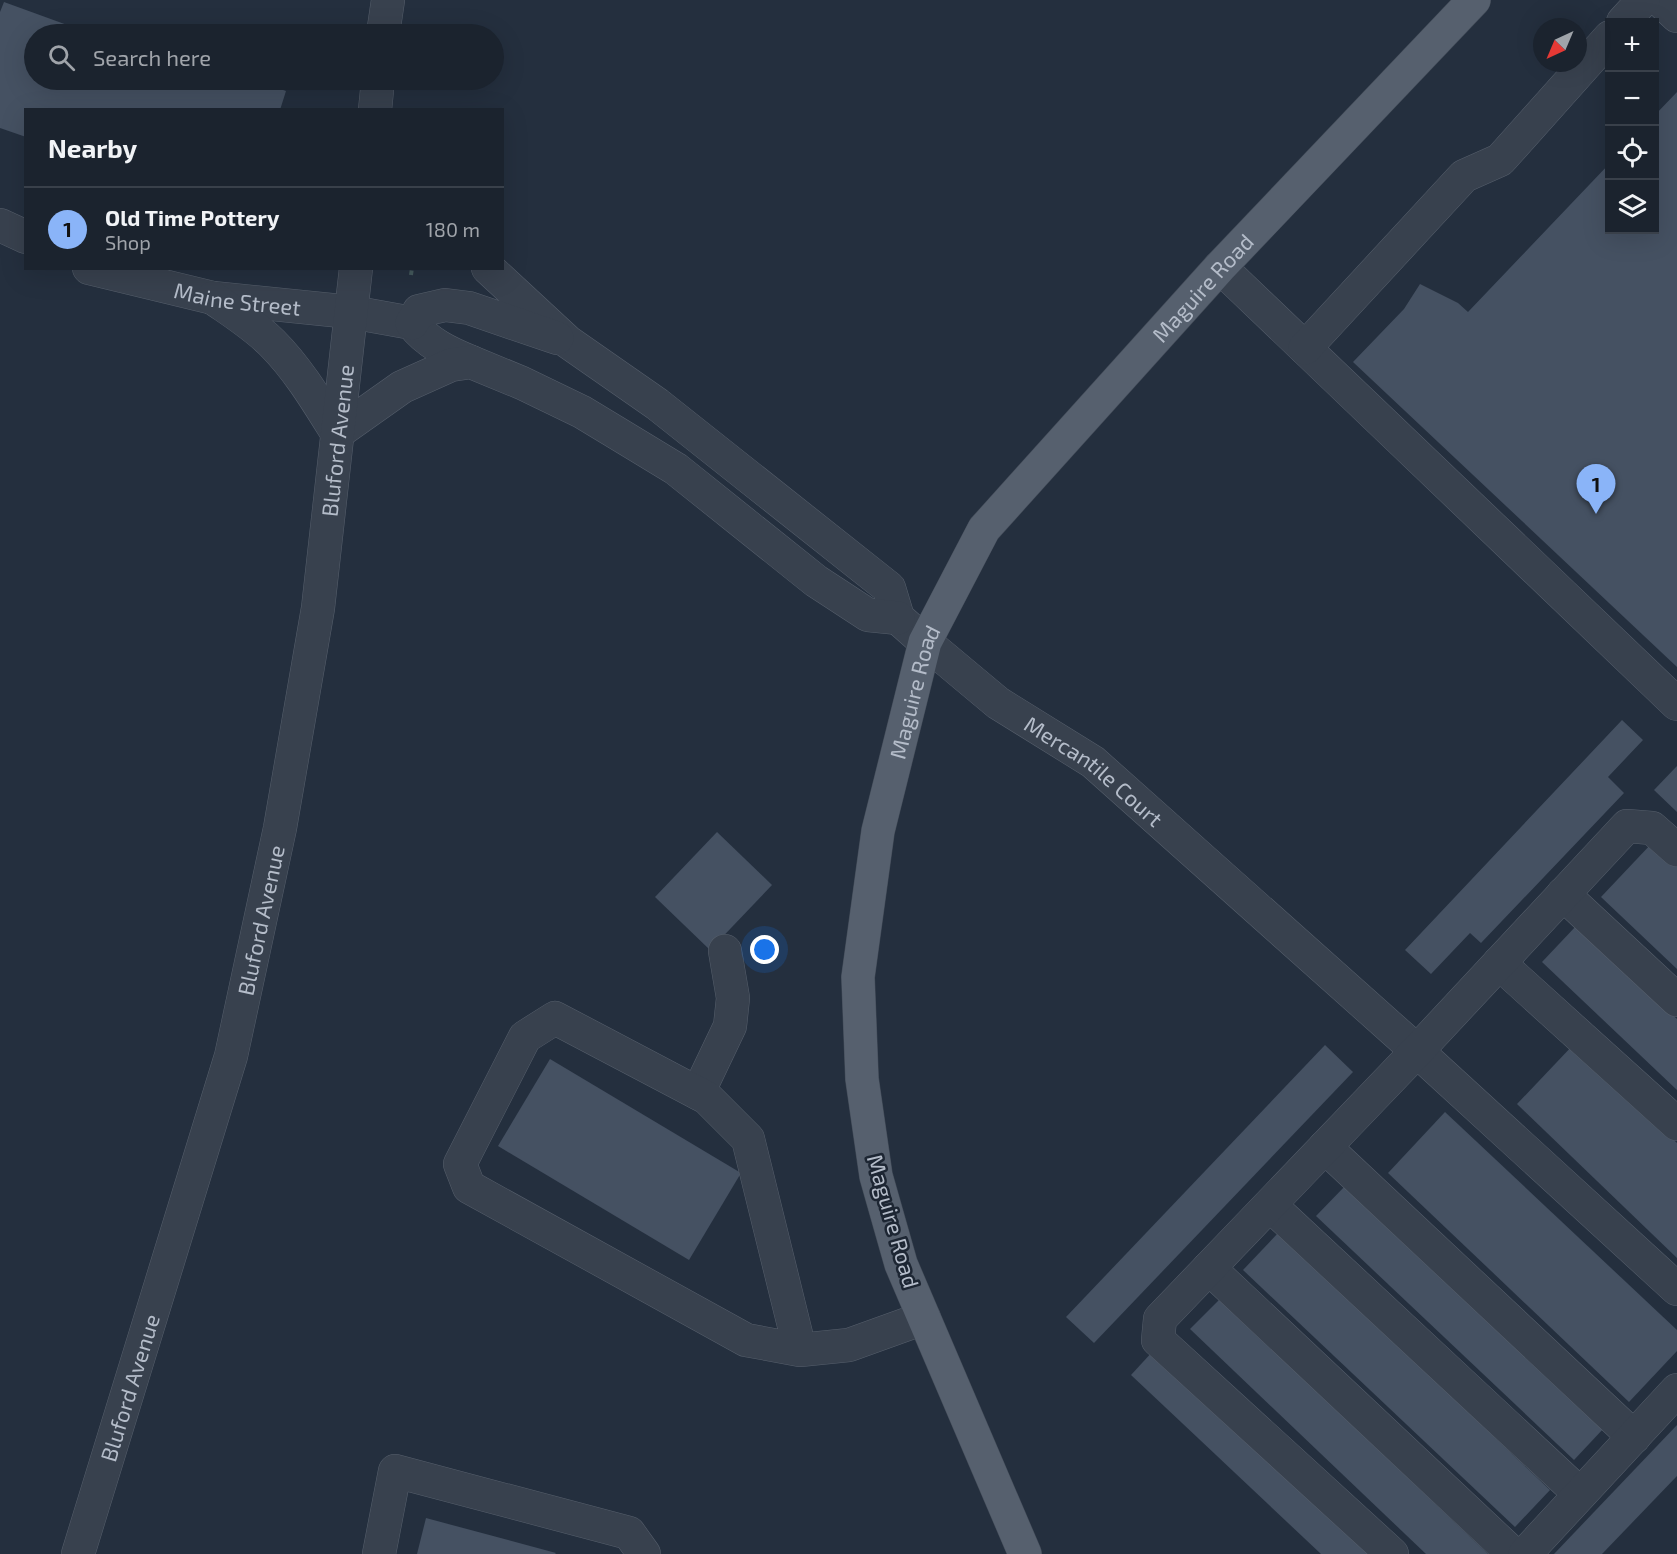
<!DOCTYPE html>
<html lang="en">
<head>
<meta charset="utf-8">
<style>
	:root { --surface:#1b232e; --page:#282f3a; --text:#f1f3f6; --muted:#a0a4aa; --line:#39404a; --accent:#8ab4f8 }
	body { margin:0; font-family:"Exo 2",sans-serif; background:var(--page); color:var(--text) }
	.controls { position:absolute; right:18px; top:18px; display:grid; overflow:hidden; border-radius:0px; box-shadow:0 6px 24px #0002 }
	.controls button { width:54px; height:54px; display:grid; place-items:center; padding:0; border:0; border-bottom:2px solid var(--line); background:var(--surface); color:var(--text); font:30px sans-serif }
	.compass { position:absolute; left:1533px; top:18px; width:54px; height:54px; border-radius:50%; background:var(--surface); box-shadow:0 6px 24px #0002; rotate:224deg }
	.you { position:absolute; left:765px; top:950px; width:21px; height:21px; margin:-15px; border:4px solid #fff; border-radius:50%; background:#1a73e8; box-shadow:0 0 0 9px #1a73e833 }
	.badge { display:grid; place-items:center; width:39px; height:39px; border-radius:50%; background:var(--accent); color:#111; font-size:20px; font-weight:700 }
	.pin { position:absolute; translate:-50% -50px; filter:drop-shadow(0 2px 3px #0008) }
	.pin::after { content:''; position:absolute; top:32px; width:21px; height:18px; background:inherit; clip-path:polygon(0 0,100% 0,50% 100%) }
	.list { margin:0; padding:0; list-style:none }
	h2 { display:flex; justify-content:space-between; align-items:center; height:78px; margin:0; padding:0 24px; font-size:26px }
	h2 small { font-size:20px; font-weight:400; color:var(--muted) }
	.list li { display:grid; grid-template-columns:39px 1fr auto; gap:18px; align-items:center; box-sizing:border-box; height:84px; padding:0 24px; border-top:2px solid var(--line) }
	.list b { display:block; font-size:22px; white-space:nowrap }
	.list p { margin:0; font-size:20px; white-space:nowrap; color:var(--muted) }
	.list em { font-size:20px; font-style:normal; color:var(--muted) }
	.icon { flex:none; width:33px; height:33px; fill:none; stroke:currentColor; stroke-width:2; stroke-linecap:round; stroke-linejoin:round }
	.map { position:relative; flex:none; width:1677px; height:1554px; overflow:hidden }
	.search { position:absolute; background:var(--surface); box-shadow:0 6px 24px #0002; left:24px; top:24px; width:480px; height:66px; display:flex; align-items:center; gap:15px; box-sizing:border-box; padding:0 21px; border-radius:33px; color:var(--muted); font-size:22px }
	.panel { position:absolute; background:var(--surface); box-shadow:0 6px 24px #0002; left:24px; top:108px; width:480px; height:162px; border-radius:0px }
	.map>svg:first-child { display:block }
</style>
</head>
<body>
<div class="map">
<svg width="1677" height="1554" viewBox="0 0 1677 1554">
	<rect width="100%" height="100%" fill="#242f3e"/>
	<g fill="#455162">
		<path d="M 4,2 L 92,34 L 34,34 L 34,80 L 255,80 L 286,91 L 280,110 L 26,110 L 26,137 L 0,128 L 0,12 Z"/>
		<path d="M 1677,92 L 1677,667 L 1353,362 L 1404,309 L 1420,284 L 1458,303 L 1468,312 L 1610,163 L 1610,230 L 1654,230 L 1654,116 Z"/>
		<path d="M 1622,720 L 1643,740 L 1608,777 L 1624,793 L 1481,943 L 1470,933 L 1431,974 L 1405,950 Z"/>
		<path d="M 1677,766 L 1677,812 L 1654,790 Z"/>
		<path d="M 717,832 L 772,885 L 710,950 L 655,897 Z"/>
		<path d="M 1653,842 L 1677,865 L 1677,969 L 1601,897 Z"/>
		<path d="M 1577,925 L 1677,1019 L 1677,1090 L 1542,962 Z"/>
		<path d="M 1574,1044 L 1677,1143 L 1677,1258 L 1517,1104 Z"/>
		<path d="M 1325,1045 L 1353,1072 L 1094,1343 L 1066,1317 Z"/>
		<path d="M 550,1059 L 741,1173 L 689,1260 L 498,1146 Z"/>
		<path d="M 1445,1112 L 1677,1330 L 1677,1351 L 1629,1402 L 1388,1173 Z"/>
		<path d="M 1346,1185 L 1604,1428 L 1574,1460 L 1316,1216 Z"/>
		<path d="M 1279,1232 L 1550,1490 L 1515,1527 L 1243,1270 Z"/>
		<path d="M 1220,1299 L 1488,1554 L 1426,1554 L 1190,1329 Z"/>
		<path d="M 1154,1350 L 1372,1554 L 1321,1554 L 1131,1375 Z"/>
		<path d="M 1677,1425 L 1677,1476 L 1602,1554 L 1554,1554 Z"/>
		<path d="M 426,1518 L 556,1553 L 555,1554 L 417,1554 Z"/>
	</g>
	<g fill="none" stroke-linecap="round" stroke-linejoin="round">
		<g stroke="#565f6c" stroke-width="34">
			<g id="minor">
				<path d="M 1660,0 L 1677,16"/>
				<path d="M 1623,22 L 1643,0"/>
				<path d="M 383,34 L 388,0"/>
				<path d="M 375,110 L 378,80"/>
				<path d="M 0,225 L 26,237"/>
				<path d="M 1220,267 L 1677,704"/>
				<path id="s1" d="M 89,268 L 213,298 L 351,312 L 412,323 C 427,343 449,353 471,362"/>
				<path id="s2" d="M 488,268 L 568,342 L 657,404 L 889,588 L 898,618 L 925,642 L 998,703 L 1093,762 L 1417,1051 L 1677,1289"/>
				<path d="M 213,298 C 233,312 254,325 272,343 C 298,369 317,401 337,433 L 402,387 L 451,365 L 471,362 L 522,383 L 582,412 L 620,435 L 676,469 L 816,581 L 868,615 L 898,618"/>
				<path d="M 412,323 L 419,311 L 445,305 L 469,308 L 557,338"/>
				<path d="M 1305,348 L 1464,176 L 1500,160 L 1610,37"/>
				<path d="M 1563,894 L 1677,1000"/>
				<path d="M 1499,963 L 1677,1124"/>
				<path d="M 698,1093 L 730,1026 L 733,998 L 725,951"/>
				<path d="M 1325,1147 L 1634,1437"/>
				<path d="M 1270,1205 L 1580,1494"/>
				<path d="M 1209,1268 L 1513,1554"/>
				<path d="M 800,1350 L 748,1139 L 707,1098 L 555,1018 L 525,1037 L 460,1164 L 469,1187 L 746,1340 L 800,1350 L 849,1345 L 924,1318"/>
				<path id="s3" d="M 78,1554 L 231,1056 L 280,828 L 318,608 L 356,268"/>
				<path d="M 379,1554 L 395,1471 L 629,1533 L 644,1554"/>
				<path d="M 1392,1554 L 1158,1340 L 1160,1319 L 1417,1051 L 1627,826 L 1652,828 L 1677,850"/>
				<path d="M 1525,1554 L 1677,1390"/>
			</g>
		</g>
		<g stroke="#414a57" stroke-width="34">
			<g id="major">
				<path id="s4" d="M 1025,1554 L 901,1264 L 876,1176 L 862,1079 L 858,977 L 878,831 L 925,642 L 984,529 L 1220,267 L 1474,0"/>
			</g>
		</g>
		<path stroke="#44595c" stroke-width="4" stroke-dasharray="4.5 4.5" stroke-linecap="butt" d="M 411,275 L 412,268"/>
		<use href="#minor" stroke="#38414e" stroke-width="33"/>
		<use href="#major" stroke="#56606e" stroke-width="33"/>
	</g>
	<g text-anchor="middle" dominant-baseline="central" stroke-width="5" stroke-linejoin="round" paint-order="stroke">
		<g font-size="22" fill="#b4bcc9" stroke="#1d2633">
			<text stroke="none"><textPath href="#s4" startOffset="1402">Maguire Road</textPath></text>
			<text stroke="none"><textPath href="#s1" startOffset="152">Maine Street</textPath></text>
			<text stroke="none"><textPath href="#s3" startOffset="1146">Bluford Avenue</textPath></text>
			<text stroke="none"><textPath href="#s4" startOffset="898">Maguire Road</textPath></text>
			<text stroke="none"><textPath href="#s2" startOffset="794">Mercantile Court</textPath></text>
			<text stroke="none"><textPath href="#s3" startOffset="660">Bluford Avenue</textPath></text>
			<text transform="translate(894 1221) rotate(74)">Maguire Road</text>
			<text stroke="none"><textPath href="#s3" startOffset="174">Bluford Avenue</textPath></text>
		</g>
	</g>
</svg>
<div class="controls">
<button>+</button>
<button>−</button>
<button><svg class="icon" aria-label="locate" viewBox="0 0 24 24"><circle cx="12" cy="12" r="6"/><path d="M12 2v4M12 18v4M2 12h4M18 12h4"/></svg></button>
<button><svg class="icon" aria-label="layers" viewBox="0 0 24 24"><path d="M12 4l9 5-9 5-9-5zM3 14l9 5 9-5"/></svg></button>
</div>
<svg class="compass" viewBox="-18 -18 36 36"><path d="M0-13l5 13h-10z" fill="#e53935"/><path d="M0 13l5-13h-10z" fill="#a0a4aa"/></svg>
<div class="you"></div>
<div class="pin badge" style="left:1596px;top:514px">1</div>
<div class="search"><svg class="icon" aria-label="search" viewBox="0 0 24 24"><circle cx="10" cy="10" r="6"/><path d="M15 15l6 6"/></svg>Search here</div>
<section class="panel">
<h2>Nearby<small></small></h2>
<ul class="list">
<li><span class="badge">1</span><div><b>Old Time Pottery</b><p>Shop</p></div><em>180 m</em></li>
</ul>
</section>
</div>
</body>
</html>
